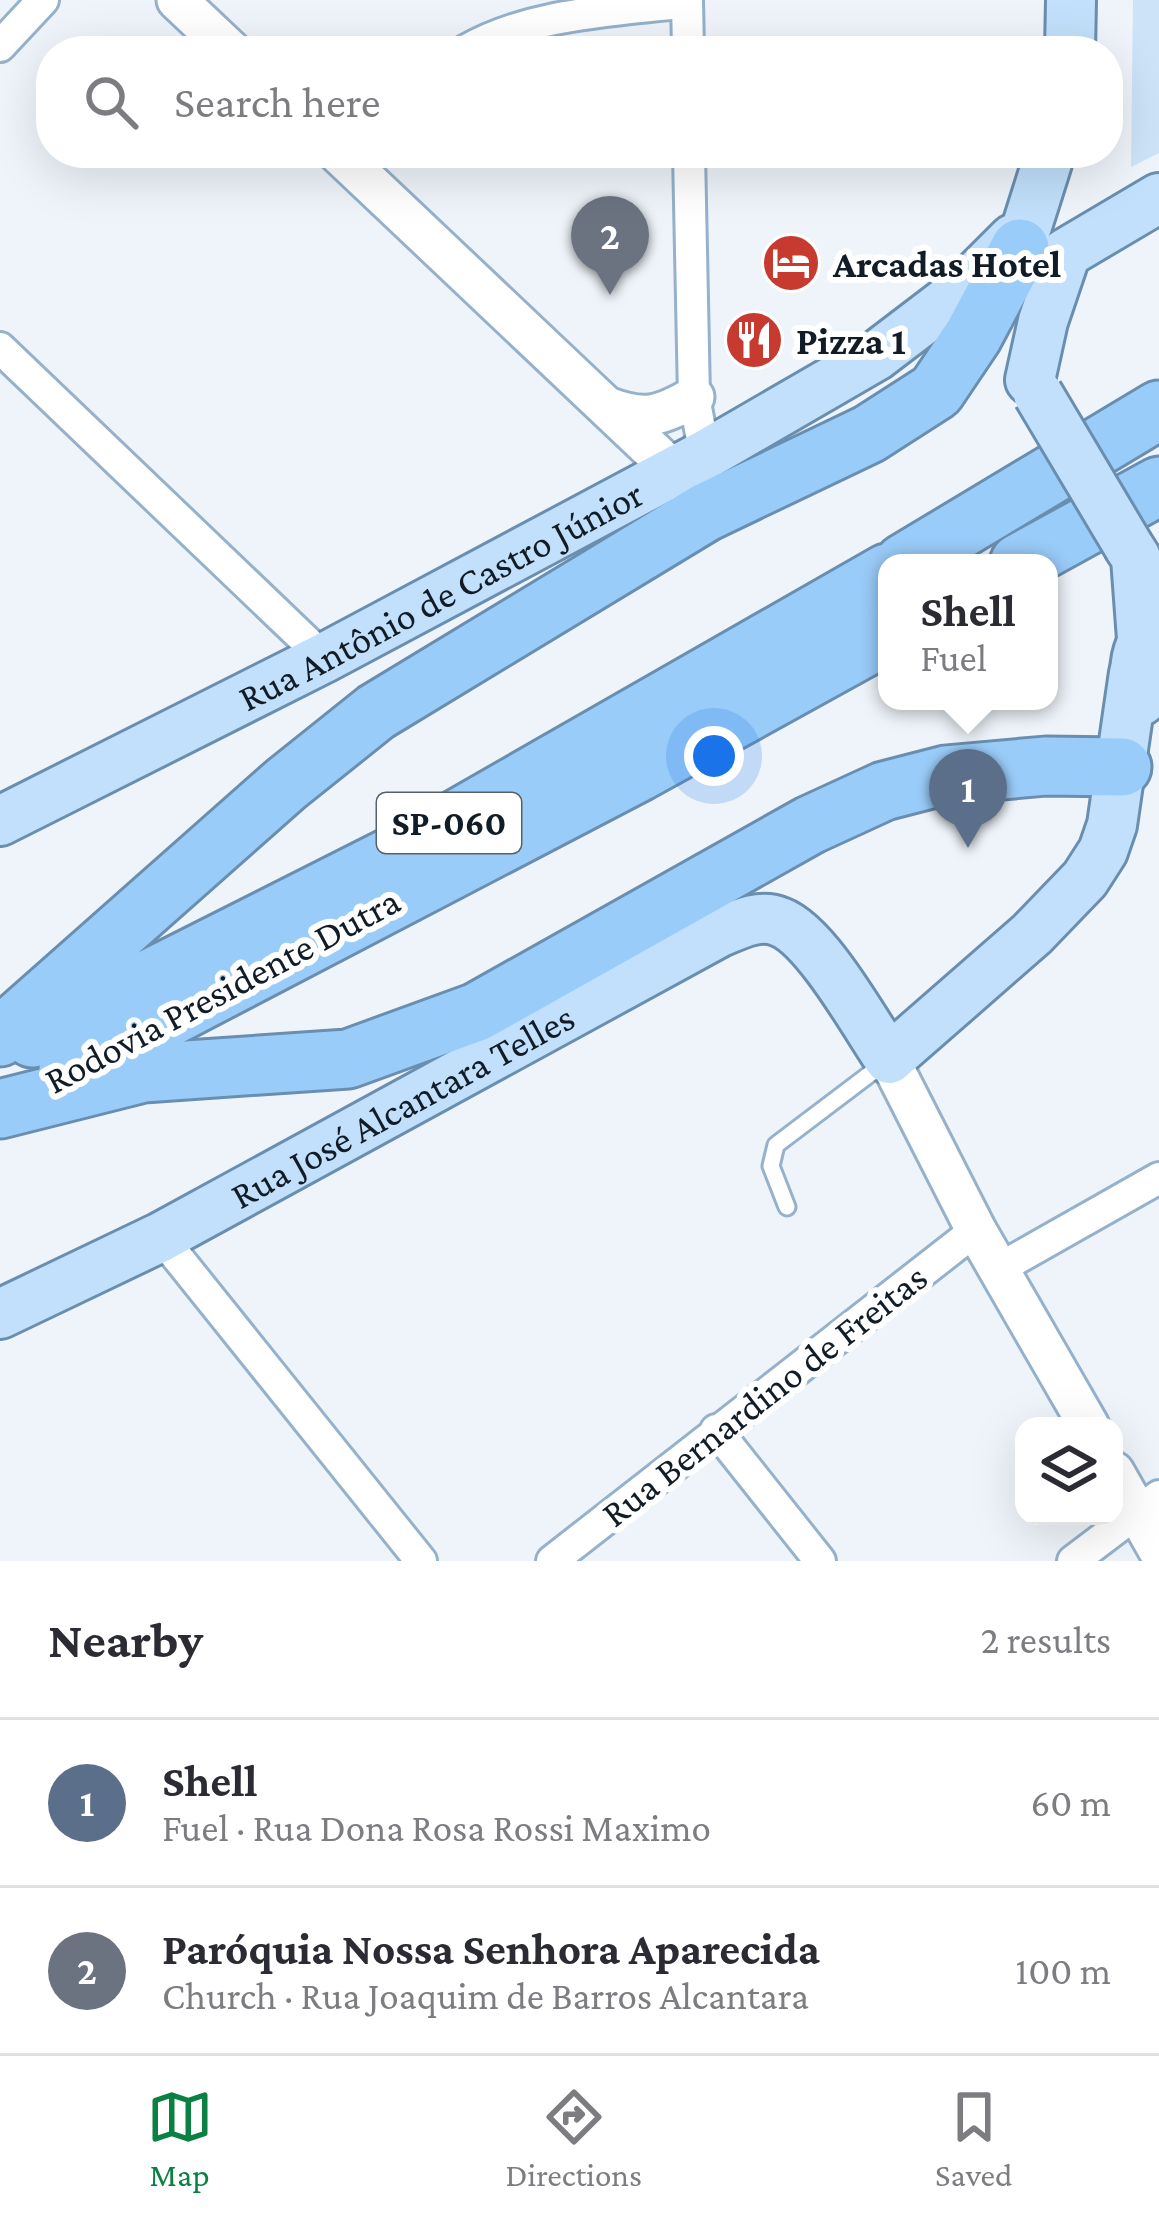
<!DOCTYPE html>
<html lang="en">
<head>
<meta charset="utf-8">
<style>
	:root { --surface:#fff; --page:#f7f7f7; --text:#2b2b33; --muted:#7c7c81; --line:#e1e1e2; --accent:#0b8043 }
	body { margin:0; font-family:"Crimson Pro",serif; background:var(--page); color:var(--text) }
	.controls { position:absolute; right:36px; bottom:36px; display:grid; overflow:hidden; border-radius:24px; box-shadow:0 12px 48px #0002 }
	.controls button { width:108px; height:108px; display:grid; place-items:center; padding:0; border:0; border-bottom:3px solid var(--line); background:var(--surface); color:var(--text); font:60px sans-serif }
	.you { position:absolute; left:714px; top:756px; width:42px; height:42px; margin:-30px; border:9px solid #fff; border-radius:50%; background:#1a73e8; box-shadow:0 0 0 18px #1a73e833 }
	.badge { display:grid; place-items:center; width:78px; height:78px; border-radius:50%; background:var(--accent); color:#fff; font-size:39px; font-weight:700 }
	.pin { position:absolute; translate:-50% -99px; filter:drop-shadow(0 3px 6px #0008) }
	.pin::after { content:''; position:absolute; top:63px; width:42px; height:36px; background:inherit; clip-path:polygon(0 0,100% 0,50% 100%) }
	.popup { position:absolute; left:878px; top:554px; width:180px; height:156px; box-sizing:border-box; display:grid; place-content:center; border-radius:24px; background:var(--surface); filter:drop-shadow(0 3px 9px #0005); font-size:39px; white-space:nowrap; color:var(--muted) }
	.popup b { font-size:45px; color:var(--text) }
	.popup::after { content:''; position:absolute; left:50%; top:100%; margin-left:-24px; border:24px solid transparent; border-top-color:var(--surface) }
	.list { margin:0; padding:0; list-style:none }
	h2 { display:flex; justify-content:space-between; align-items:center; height:156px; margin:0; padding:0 48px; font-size:51px }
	h2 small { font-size:39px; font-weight:400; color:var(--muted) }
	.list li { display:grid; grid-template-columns:78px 1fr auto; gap:36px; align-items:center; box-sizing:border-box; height:168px; padding:0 48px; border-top:3px solid var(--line) }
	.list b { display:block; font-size:45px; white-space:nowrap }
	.list p { margin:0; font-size:39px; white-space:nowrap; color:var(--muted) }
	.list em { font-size:39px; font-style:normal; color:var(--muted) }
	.icon { flex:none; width:66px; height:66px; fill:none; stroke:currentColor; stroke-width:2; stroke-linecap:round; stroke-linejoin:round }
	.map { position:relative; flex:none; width:1159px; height:1561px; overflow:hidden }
	.search { position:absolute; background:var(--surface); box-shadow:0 12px 48px #0002; left:36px; right:36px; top:36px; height:132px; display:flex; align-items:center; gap:30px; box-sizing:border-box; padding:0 42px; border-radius:48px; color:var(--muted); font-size:45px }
	.sheet { height:492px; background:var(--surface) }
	nav { display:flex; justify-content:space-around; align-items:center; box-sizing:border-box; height:168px; border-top:3px solid var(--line); background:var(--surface); font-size:33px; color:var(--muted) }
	nav a { display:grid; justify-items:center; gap:6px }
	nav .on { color:var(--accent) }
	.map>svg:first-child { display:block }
</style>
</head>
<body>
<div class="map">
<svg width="1159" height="1561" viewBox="0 0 1159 1561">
	<rect width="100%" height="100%" fill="#eef4fa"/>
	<path fill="#cce3f8" d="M 1133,0 L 1159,0 L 1159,153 L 1131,167 Z"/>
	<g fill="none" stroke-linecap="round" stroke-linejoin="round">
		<g stroke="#95b1cb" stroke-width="21">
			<path id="service" d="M 787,1207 L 771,1166 L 776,1145 L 887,1061"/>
		</g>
		<g stroke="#95b1cb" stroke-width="36">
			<g id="minor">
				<path d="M 687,0 L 688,51"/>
				<path d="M 0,46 L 43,0"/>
				<path d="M 465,51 C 530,13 614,11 687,2"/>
				<path d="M 689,153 L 694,397 L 705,455"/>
				<path d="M 0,348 L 324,658"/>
				<path d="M 161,1237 L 421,1561"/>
				<path d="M 1000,1268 L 1159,1178"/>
				<path d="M 716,1430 L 820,1561"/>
				<path d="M 552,1561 L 976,1230"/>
				<path d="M 1073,1561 L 1159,1496"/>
			</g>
		</g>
		<g stroke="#95b1cb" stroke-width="45">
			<g id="tertiary">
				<path d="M 177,0 L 231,51"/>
				<path d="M 338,153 L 675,472 L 689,490"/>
				<path d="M 607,407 C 645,421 659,417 694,397"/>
				<path d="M 889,1059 L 976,1230 L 1089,1426"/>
				<path d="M 1114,1472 L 1159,1551"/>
			</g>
		</g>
		<g stroke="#6a8eaf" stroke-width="54">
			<g id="primary">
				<path d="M 1070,51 L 1071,0"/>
				<path d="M 1017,273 L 1020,248 L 1050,153"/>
				<path d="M 1030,380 L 1043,321 L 1066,253 L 1159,198"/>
				<path d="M 1129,547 L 1136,558 L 1142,639"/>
				<path d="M 1141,701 C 1129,669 1136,643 1159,618"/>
				<path id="s1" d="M 0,821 L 324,658 L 705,455 L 876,356 L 960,292 L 1013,239"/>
				<path id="s2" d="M 0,1314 L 161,1237 L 718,933 C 737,925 759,913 780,922 C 817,936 865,1024 889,1059 L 1032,934 L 1085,879 L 1103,851 L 1112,825 L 1134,673"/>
			</g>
		</g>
		<g stroke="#6a8eaf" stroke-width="63">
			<g id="motorway">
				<path d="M 904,563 L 1159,410"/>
				<path d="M 1019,563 L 1159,486"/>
				<path d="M 0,1037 L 286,784 L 376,712 L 706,512 L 869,434 L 936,391 L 973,336 L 1020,248"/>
				<path d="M 32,1038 L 389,858 L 887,573"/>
				<path d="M 68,1070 L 639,772 L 887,635"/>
				<path d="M 0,1109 L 143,1073 L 348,1059 L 477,1012 L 810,825 L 884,791 L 946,775 L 1046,766 L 1122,767"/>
			</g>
		</g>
		<use href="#service" stroke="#fff" stroke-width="15"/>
		<use href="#minor" stroke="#fff" stroke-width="30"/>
		<use href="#tertiary" stroke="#fff" stroke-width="39"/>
		<use href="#primary" stroke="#c2e0fb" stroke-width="48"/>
		<use href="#motorway" stroke="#9accf9" stroke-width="57"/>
		<g stroke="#6a8eaf" stroke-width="54" stroke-linecap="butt">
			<path id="primary-bridge" d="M 1038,394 L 1129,547"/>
		</g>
		<use href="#primary-bridge" stroke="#c2e0fb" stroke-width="48"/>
	</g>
	<defs>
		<g id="hotel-disc" transform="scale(3)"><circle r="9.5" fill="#c73a30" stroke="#fff"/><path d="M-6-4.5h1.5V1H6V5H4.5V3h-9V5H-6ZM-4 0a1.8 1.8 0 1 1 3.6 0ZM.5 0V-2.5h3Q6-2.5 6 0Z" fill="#fff"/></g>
		<g id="restaurant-disc" transform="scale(3)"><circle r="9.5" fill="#c73a30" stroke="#fff"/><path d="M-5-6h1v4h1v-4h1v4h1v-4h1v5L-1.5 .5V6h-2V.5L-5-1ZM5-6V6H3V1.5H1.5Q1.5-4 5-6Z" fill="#fff"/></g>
	</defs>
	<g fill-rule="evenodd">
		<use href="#hotel-disc" x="791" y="263"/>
		<use href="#restaurant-disc" x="754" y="340"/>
	</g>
	<g text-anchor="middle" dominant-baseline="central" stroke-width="12" stroke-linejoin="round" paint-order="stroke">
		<rect fill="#fff" stroke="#586067" stroke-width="3" x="377" y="793" width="144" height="60" rx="9"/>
		<g font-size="36" font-weight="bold" fill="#111c26">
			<text x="449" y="823">SP-060</text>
		</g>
		<g font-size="39" font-weight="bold" fill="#111c26" stroke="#fff" text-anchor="start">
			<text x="833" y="263">Arcadas Hotel</text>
			<text x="796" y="340">Pizza 1</text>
		</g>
		<g font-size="39" fill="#111c26" stroke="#fff">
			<text stroke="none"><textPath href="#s1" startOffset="495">Rua Antônio de Castro Júnior</textPath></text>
			<text transform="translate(222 990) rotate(-28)">Rodovia Presidente Dutra</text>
			<text stroke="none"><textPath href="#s2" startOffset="453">Rua José Alcantara Telles</textPath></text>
			<text transform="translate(764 1395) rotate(-38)">Rua Bernardino de Freitas</text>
		</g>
	</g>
</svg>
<div class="controls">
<button><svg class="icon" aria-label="layers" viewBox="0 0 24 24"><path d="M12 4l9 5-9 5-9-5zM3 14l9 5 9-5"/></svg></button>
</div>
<div class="you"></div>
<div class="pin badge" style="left:968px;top:848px;background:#5c6f8a">1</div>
<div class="popup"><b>Shell</b>Fuel</div>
<div class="pin badge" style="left:610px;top:295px;background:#6b7280">2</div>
<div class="search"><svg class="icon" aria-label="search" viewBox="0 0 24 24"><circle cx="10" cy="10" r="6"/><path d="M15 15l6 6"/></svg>Search here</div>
</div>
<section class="sheet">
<h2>Nearby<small>2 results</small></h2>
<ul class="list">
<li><span class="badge" style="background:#5c6f8a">1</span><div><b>Shell</b><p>Fuel · Rua Dona Rosa Rossi Maximo</p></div><em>60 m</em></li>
<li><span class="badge" style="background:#6b7280">2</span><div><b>Paróquia Nossa Senhora Aparecida</b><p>Church · Rua Joaquim de Barros Alcantara</p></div><em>100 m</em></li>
</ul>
</section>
<nav>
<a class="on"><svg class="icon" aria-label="map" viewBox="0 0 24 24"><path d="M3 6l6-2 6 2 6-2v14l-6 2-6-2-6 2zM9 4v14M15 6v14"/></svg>Map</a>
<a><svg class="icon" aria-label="directions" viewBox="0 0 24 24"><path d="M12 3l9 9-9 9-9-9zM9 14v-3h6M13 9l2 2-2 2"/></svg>Directions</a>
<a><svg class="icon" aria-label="saved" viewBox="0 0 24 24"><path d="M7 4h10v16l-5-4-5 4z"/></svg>Saved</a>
</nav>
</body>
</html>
